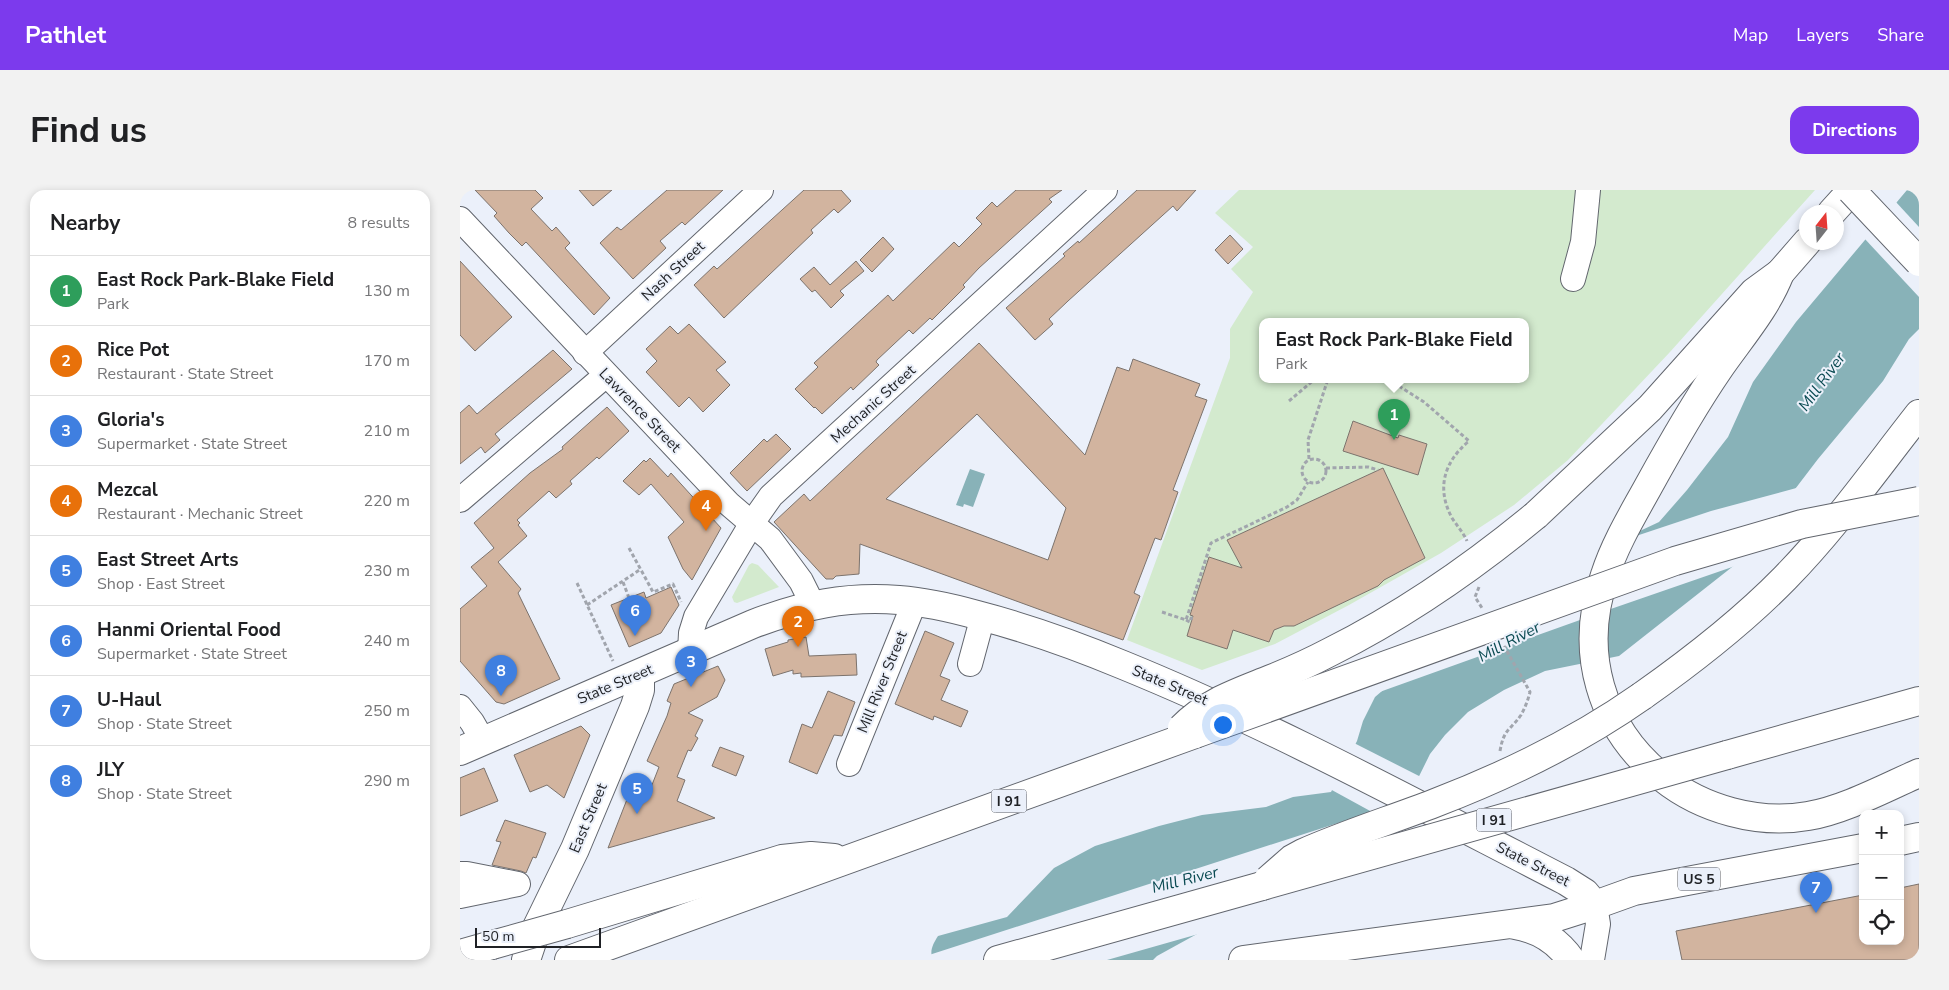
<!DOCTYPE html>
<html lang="en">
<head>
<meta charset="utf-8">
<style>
	:root { --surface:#fff; --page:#f2f2f2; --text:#202124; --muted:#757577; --line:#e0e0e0; --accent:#7c3aed }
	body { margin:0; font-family:"Nunito Sans",sans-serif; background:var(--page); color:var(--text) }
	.controls { position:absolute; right:15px; bottom:15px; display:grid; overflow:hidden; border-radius:10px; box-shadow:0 2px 8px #0003 }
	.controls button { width:45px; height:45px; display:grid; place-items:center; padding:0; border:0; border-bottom:1px solid var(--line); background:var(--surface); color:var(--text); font:25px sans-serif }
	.compass { position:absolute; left:1339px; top:15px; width:45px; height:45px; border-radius:50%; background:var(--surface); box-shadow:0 2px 8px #0003; rotate:17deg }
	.scale { position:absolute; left:15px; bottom:12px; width:126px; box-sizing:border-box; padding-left:5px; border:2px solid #1f2125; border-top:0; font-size:14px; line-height:18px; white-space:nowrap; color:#1f2125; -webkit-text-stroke:4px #ebf0fa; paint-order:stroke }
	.you { position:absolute; left:762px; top:534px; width:18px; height:18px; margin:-12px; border:4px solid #fff; border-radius:50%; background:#1a73e8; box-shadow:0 0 0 8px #1a73e833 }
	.badge { display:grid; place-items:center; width:32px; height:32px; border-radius:50%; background:var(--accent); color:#fff; font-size:16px; font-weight:700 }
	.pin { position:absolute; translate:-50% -41px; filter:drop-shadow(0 1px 2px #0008) }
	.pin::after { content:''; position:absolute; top:26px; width:18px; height:15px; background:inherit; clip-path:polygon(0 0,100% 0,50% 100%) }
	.popup { position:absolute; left:799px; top:128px; width:270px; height:65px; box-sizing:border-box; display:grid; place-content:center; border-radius:10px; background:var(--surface); filter:drop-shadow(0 1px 4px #0005); font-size:16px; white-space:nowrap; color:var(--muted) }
	.popup b { font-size:19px; color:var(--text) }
	.popup::after { content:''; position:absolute; left:50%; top:100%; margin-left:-10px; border:10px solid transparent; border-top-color:var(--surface) }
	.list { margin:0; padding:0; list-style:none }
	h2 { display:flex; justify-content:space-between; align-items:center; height:65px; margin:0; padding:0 20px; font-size:21px }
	h2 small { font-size:16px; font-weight:400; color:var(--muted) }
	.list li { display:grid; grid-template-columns:32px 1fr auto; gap:15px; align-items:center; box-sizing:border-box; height:70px; padding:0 20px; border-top:1px solid var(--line) }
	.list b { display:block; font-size:19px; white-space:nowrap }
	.list p { margin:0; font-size:16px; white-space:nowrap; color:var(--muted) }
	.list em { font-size:16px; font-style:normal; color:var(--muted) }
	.icon { flex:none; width:28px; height:28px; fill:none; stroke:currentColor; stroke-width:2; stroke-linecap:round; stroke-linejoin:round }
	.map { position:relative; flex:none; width:1459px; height:770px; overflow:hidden; border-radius:15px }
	header { display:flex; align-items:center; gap:30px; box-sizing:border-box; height:70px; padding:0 25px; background:var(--accent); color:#fff }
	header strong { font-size:24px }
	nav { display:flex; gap:28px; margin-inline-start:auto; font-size:18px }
	.intro { display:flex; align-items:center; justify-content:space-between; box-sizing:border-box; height:120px; padding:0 30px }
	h1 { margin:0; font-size:35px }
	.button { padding:12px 22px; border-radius:15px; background:var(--accent); color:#fff; font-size:18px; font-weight:700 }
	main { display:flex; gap:30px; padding:0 30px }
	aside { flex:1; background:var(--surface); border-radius:15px; box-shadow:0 2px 8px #0003 }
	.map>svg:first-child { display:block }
</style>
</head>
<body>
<header>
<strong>Pathlet</strong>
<nav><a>Map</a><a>Layers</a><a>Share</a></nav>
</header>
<div class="intro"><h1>Find us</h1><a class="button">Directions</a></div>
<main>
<aside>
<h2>Nearby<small>8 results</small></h2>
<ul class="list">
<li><span class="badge" style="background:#2e9e5b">1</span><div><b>East Rock Park-Blake Field</b><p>Park</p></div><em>130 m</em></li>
<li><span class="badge" style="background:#e8710a">2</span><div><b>Rice Pot</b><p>Restaurant · State Street</p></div><em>170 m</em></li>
<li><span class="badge" style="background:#3f7fe0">3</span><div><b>Gloria's</b><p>Supermarket · State Street</p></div><em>210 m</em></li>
<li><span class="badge" style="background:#e8710a">4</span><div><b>Mezcal</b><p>Restaurant · Mechanic Street</p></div><em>220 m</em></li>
<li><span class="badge" style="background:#3f7fe0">5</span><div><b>East Street Arts</b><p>Shop · East Street</p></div><em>230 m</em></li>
<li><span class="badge" style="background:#3f7fe0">6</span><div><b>Hanmi Oriental Food</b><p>Supermarket · State Street</p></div><em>240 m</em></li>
<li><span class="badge" style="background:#3f7fe0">7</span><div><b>U-Haul</b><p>Shop · State Street</p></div><em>250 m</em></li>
<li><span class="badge" style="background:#3f7fe0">8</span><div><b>JLY</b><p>Shop · State Street</p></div><em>290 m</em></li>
</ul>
</aside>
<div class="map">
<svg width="1459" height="770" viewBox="0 0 1459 770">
	<rect width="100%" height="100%" fill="#ebf0fa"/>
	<g fill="#d3eace" fill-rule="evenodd">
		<path d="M 779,0 L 1355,0 L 1210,162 L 1108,270 L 1054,315 L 981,363 L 889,415 L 815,454 L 742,480 L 667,450 L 770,168 L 770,139 L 793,102 L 771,79 L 793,57 L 755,23 ZM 803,131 L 1065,131 L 1065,189 L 803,189 Z"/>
		<path d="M 292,373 L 298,375 L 319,397 L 277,413 L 274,412 L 272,407 L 289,375 Z"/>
	</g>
	<g fill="#88b2b8">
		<path d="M 1447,0 L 1459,0 L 1459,139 L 1449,149 L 1423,191 L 1358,269 L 1281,370 L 1159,466 L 1085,481 L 1044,500 L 1008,522 L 985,545 L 970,564 L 935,635 L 697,766 L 693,770 L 473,770 C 469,761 473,754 478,746 L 547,727 L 594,678 L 635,656 L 699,636 L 742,625 L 806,617 L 833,607 L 871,602 L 897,551 L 903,531 L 915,507 L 942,484 L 1099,379 L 1199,332 L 1227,300 L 1268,247 L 1293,192 L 1336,132 Z"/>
		<path d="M 510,279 L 525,284 L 513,317 L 504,314 L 503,317 L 496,315 Z"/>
	</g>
	<g fill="#ebf0fa">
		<path d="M 1435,11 L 1459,37 L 1459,107 L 1404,48 Z"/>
		<path d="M 1340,297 L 1278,375 L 1145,421 L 1145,472 L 1122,477 L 1120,430 L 914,504 L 940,482 L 950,444 L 1013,410 L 1138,360 L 1140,357 L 1177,339 L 1173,347 L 1251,321 Z"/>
		<path d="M 894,553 L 961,587 L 936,641 L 935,670 L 909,689 L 861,707 L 766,732 L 749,741 L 647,770 L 470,770 L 469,765 L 912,622 L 870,599 Z"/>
	</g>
	<g fill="#d2b49f" stroke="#7c736d" fill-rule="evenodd">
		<path d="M 15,0 L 75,0 L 83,8 L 71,19 L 92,41 L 96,37 L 110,53 L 105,58 L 150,108 L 134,125 L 66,52 L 62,56 L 49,43 L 34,26 L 37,23 Z"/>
		<path d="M 119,0 L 152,0 L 133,16 Z"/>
		<path d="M 207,0 L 263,0 L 225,35 L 222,32 L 200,51 L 206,58 L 173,89 L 140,53 L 157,37 L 161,40 Z"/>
		<path d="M 344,0 L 381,0 L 391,11 L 378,23 L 374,19 L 351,40 L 353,43 L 264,128 L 234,95 L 254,76 L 257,79 Z"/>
		<path d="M 556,0 L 602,0 L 589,9 L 592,12 L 519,78 L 503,95 L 505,97 L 472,130 L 470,128 L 453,144 L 449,140 L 417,170 L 416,172 L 419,175 L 393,200 L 391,197 L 362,224 L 355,217 L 354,218 L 335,199 L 358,177 L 354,173 L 428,105 L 433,111 L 494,52 L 499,57 L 522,34 L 516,28 L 532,12 L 537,17 Z"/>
		<path d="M 677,0 L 736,0 L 717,21 L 713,16 L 608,111 L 589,129 L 593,134 L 575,150 L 546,118 L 605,66 L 603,64 L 618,51 L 619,53 Z"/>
		<path d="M 770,45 L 783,59 L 768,74 L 755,60 Z"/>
		<path d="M 423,47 L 434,59 L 412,82 L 400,70 Z"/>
		<path d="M 0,71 L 52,127 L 15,161 L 0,145 Z"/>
		<path d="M 396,71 L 404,81 L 380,101 L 384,105 L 371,118 L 355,100 L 352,102 L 340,89 L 354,77 L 370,95 Z"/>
		<path d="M 229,134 L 266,172 L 256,180 L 270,195 L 243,222 L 229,207 L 219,217 L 186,182 L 197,171 L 186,159 L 210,136 L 218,144 Z"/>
		<path d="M 519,153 L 625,265 L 657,177 L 669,181 L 673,169 L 740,194 L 735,206 L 747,210 L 713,300 L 718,302 L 701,350 L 695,348 L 674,403 L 680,406 L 663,450 L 400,354 L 399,384 L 376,386 L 373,389 L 366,389 L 314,332 L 344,304 L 350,311 ZM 517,224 L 606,318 L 588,370 L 426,309 Z"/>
		<path d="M 93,160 L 112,179 L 35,244 L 40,250 L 25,263 L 21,257 L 0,274 L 0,223 L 9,215 L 17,224 Z"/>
		<path d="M 147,217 L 169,241 L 139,269 L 137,267 L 110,291 L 112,294 L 96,308 L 89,301 L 57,330 L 60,333 L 58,335 L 67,346 L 38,372 L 61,399 L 58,403 L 100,489 L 44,514 L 36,512 L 0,471 L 0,419 L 27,396 L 11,377 L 34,358 L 14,333 L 70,283 L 103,259 L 102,257 Z"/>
		<path d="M 893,231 L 938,248 L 939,245 L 967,254 L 958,285 L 883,261 Z"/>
		<path d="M 316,244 L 331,259 L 287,301 L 270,283 L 304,249 L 307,252 Z"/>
		<path d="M 190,268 L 208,287 L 211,283 L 261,338 L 232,390 L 223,379 L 208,347 L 224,332 L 191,294 L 179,305 L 163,291 L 184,270 L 186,272 Z"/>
		<path d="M 923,278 L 965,368 L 924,390 L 918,396 L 834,436 L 824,436 L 814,440 L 809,452 L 773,440 L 767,459 L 727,446 L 733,426 L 730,425 L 749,367 L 782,378 L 767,350 Z"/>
		<path d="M 211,397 L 219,415 L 201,443 L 169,457 L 151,415 L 184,402 L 186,408 Z"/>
		<path d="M 465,441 L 494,453 L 480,486 L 490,490 L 481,510 L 508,521 L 501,537 L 474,526 L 473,530 L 435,514 Z"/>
		<path d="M 346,447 L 349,466 L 396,464 L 397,485 L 341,487 L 341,483 L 333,484 L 333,480 L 313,486 L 305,459 L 328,452 L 328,450 Z"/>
		<path d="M 258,476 L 265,490 L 257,507 L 228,523 L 243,530 L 235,546 L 238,548 L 231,561 L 228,560 L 217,587 L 225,590 L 217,611 L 255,628 L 148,658 L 173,594 L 190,600 L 199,577 L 187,571 L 207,526 L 211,513 L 207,511 L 214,494 Z"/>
		<path d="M 368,501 L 395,512 L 382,546 L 374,545 L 357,584 L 329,572 L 342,534 L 352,538 Z"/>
		<path d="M 121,536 L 130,545 L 104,608 L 87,595 L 70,602 L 54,565 Z"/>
		<path d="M 260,557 L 284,566 L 276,586 L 252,576 Z"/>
		<path d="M 24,578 L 38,611 L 0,626 L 0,588 Z"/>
		<path d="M 45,630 L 86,643 L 76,668 L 73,667 L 66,683 L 61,681 L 32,675 L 41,652 L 36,651 Z"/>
		<path d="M 1459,694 L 1459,770 L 1222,770 L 1216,741 L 1403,705 L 1403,751 L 1440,751 L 1440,698 Z"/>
	</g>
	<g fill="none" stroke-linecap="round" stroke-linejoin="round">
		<g stroke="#62666e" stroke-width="26">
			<g id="minor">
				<path d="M 0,29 L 269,314 L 310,349 L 341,391 L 353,415"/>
				<path d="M 1113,89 L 1123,52 L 1128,0"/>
				<path d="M 125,163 L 301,0"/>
				<path d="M 0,310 L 146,185"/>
				<path d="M 230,462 L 231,443 L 236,427 L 292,333 L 311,306 L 645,0"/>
				<path d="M 510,474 L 523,426"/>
				<path d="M 0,517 L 12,532 L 23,551"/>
				<path d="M 389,574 L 455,411"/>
				<path d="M 0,684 L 7,684 L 58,694 L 0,706"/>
				<path d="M 1132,770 L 1138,734 L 1135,715"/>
			</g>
		</g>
		<g stroke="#62666e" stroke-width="30">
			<g id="major">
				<path d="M 0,561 L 293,434 C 343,415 386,406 439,410 C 466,412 492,418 517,425 C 567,438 615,455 663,475 C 815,537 960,616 1106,691 L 1125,703 L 1135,715 L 1174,701 L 1403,658"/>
				<path d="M 1440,651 L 1459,647"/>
				<path d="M 66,770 L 77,737 L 115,659 L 175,516 L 180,500 L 180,484"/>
			</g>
		</g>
		<g stroke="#62666e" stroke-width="30">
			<g id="highway">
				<path d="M 1372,22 L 1392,0"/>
				<path d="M 1320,83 C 1306,119 1280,148 1258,180 C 1232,218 1210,257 1188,297 C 1172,326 1155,354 1145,385 C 1118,461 1140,538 1203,588 C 1242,619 1298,635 1348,626 C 1384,620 1425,598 1459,583"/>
				<path d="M 1076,325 L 1190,218 L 1294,102 L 1320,83 L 1347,52"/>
				<path d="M 1182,506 C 1233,470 1281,433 1325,388 C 1374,338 1415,280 1459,224"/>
				<path d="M 1267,565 L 1459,511"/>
				<path d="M 107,734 L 322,669 L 351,666 L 374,668"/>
				<path d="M 1055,735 C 1079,739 1097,750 1111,770"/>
				<path d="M 0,764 L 32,755"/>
				<path d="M 109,770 L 735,544"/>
				<path d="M 538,770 L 802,696"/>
				<path d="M 783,770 L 1094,728 L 1135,715"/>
			</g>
		</g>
		<g stroke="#a1a5ad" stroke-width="3" stroke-dasharray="4 2.5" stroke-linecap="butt">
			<path d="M 928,189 L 964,212 L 1009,251 C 984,272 976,298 992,328 C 997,336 1003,342 1007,351"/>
			<path d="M 829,211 L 855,189"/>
			<circle cx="854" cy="281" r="12"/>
			<path d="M 849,269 L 848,250 L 868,189"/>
			<path d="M 866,278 L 908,277 L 918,280"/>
			<path d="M 169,358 L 193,402 L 213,394 L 221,412"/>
			<path d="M 163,392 L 169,408"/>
			<path d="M 117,393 L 153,471"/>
			<path d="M 1019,397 L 1015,407 L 1022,418"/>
			<path d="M 127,415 L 181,379"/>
			<path d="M 702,422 L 726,430 L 751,353 L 827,317 L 837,310 L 848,292"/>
			<path d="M 726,430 L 730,432 L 731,428 L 733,428"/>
			<path d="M 1040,561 C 1044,538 1050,541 1061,525 C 1065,518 1068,510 1070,502 L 1044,456"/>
		</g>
		<use href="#minor" stroke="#fff" stroke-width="24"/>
		<use href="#major" stroke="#fff" stroke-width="28"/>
		<use href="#highway" stroke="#fff" stroke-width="28"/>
		<g stroke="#62666e" stroke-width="30" stroke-linecap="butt">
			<path id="major-bridge" d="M 1391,0 L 1459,72"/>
		</g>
		<g stroke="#62666e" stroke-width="30" stroke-linecap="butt">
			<g id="highway-bridge">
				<path d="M 722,538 C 747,512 779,502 811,489 C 831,481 851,472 870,462 C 944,425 1013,377 1076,325"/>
				<path d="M 735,544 L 1215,371 L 1342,334 L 1459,311"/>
				<path d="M 808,690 L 832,669 L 843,663 C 886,644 931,630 975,613 C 1048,585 1118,551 1182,506"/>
				<path d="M 802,696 L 1267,565"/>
				<path d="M 32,755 L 107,734"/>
			</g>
		</g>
		<use href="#major-bridge" stroke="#fff" stroke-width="28"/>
		<use href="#highway-bridge" stroke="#fff" stroke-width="28"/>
	</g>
	<g text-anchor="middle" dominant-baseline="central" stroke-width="4" stroke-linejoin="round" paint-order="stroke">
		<g fill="#ebf0fa" stroke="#5c5f65" stroke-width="1">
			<rect x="531.5" y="599.5" width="35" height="23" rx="4"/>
			<rect x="1016.5" y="618.5" width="35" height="23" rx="4"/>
			<rect x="1218" y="677.5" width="42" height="23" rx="4"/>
		</g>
		<g font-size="14" font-weight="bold" fill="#1f2125">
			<text x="549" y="611">I 91</text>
			<text x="1034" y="630">I 91</text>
			<text x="1239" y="689">US 5</text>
		</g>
		<g font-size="15" fill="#1f2125" stroke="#ebf0fa">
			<text transform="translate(213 81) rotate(-43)">Nash Street</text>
			<text transform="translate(413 214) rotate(-42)">Mechanic Street</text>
			<text transform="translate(180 220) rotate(46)">Lawrence Street</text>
			<text transform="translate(422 492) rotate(-68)">Mill River Street</text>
			<text transform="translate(155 494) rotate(-23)">State Street</text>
			<text transform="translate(710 495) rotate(23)">State Street</text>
			<text transform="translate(128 628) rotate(-67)">East Street</text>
			<text transform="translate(1073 674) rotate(27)">State Street</text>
		</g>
		<g font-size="16" font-style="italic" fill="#0a4a52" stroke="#ebf0fa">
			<text transform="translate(1362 192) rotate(-54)">Mill River</text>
			<text transform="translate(1049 452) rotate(-28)">Mill River</text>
			<text transform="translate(725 690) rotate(-14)">Mill River</text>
		</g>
	</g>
</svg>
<div class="controls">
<button>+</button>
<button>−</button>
<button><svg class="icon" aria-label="locate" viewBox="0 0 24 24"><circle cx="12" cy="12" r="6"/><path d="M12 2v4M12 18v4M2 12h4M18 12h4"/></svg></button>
</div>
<svg class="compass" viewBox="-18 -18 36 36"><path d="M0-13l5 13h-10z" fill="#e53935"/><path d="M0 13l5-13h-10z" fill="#757577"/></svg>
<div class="scale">50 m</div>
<div class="you"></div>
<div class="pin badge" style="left:934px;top:250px;background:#2e9e5b">1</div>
<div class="popup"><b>East Rock Park-Blake Field</b>Park</div>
<div class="pin badge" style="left:338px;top:457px;background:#e8710a">2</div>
<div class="pin badge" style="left:231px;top:497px;background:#3f7fe0">3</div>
<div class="pin badge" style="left:246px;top:341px;background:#e8710a">4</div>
<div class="pin badge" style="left:177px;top:624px;background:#3f7fe0">5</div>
<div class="pin badge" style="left:175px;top:446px;background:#3f7fe0">6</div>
<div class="pin badge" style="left:1356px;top:723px;background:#3f7fe0">7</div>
<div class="pin badge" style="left:41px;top:506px;background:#3f7fe0">8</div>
</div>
</main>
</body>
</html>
